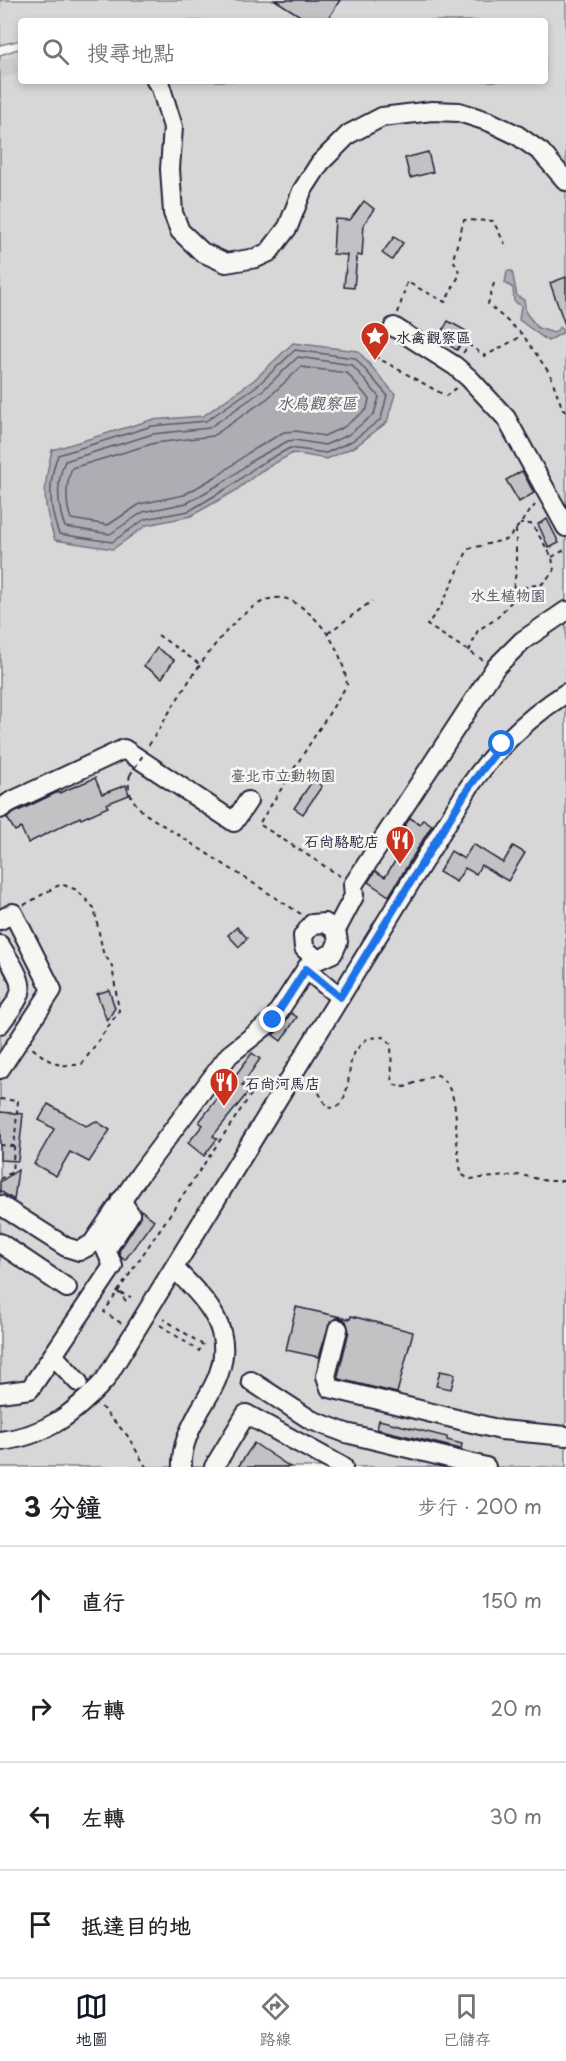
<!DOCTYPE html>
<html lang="zh-TW">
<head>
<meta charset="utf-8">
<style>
	:root { --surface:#fff; --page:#f6f6f6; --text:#202124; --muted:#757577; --line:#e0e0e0; --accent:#111827 }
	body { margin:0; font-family:"Playpen Sans","LXGW WenKai TC",sans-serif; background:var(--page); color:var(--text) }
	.stop { position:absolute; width:18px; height:18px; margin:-14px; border:4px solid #1a73e8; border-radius:50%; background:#fff }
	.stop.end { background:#1a73e8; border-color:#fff; box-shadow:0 2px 6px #0008 }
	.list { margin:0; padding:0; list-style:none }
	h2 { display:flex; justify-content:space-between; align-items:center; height:78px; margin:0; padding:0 24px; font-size:26px }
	h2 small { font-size:20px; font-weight:400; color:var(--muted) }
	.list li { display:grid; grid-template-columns:39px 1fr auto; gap:18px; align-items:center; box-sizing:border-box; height:108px; padding:0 24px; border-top:2px solid var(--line) }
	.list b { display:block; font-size:22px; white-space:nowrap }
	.list em { font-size:20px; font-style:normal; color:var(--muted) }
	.icon { flex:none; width:33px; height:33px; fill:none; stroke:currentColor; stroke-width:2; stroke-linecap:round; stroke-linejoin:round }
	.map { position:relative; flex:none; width:566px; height:1467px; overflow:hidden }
	.search { position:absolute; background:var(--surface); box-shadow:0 3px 9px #0003; left:18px; right:18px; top:18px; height:66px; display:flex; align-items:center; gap:15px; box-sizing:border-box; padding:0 21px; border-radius:6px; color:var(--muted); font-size:22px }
	.sheet { height:510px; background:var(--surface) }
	nav { display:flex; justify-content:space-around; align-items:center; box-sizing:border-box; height:84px; border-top:2px solid var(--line); background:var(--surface); font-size:16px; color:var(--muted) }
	nav a { display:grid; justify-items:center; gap:3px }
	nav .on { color:var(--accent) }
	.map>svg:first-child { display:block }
</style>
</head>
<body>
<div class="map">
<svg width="566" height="1467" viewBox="0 0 566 1467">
	<rect width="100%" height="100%" fill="#f6f6f2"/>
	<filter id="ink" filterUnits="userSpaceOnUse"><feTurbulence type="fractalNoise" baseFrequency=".0167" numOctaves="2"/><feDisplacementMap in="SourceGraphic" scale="12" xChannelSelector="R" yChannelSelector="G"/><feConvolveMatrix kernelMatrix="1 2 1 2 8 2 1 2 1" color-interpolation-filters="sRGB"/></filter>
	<g filter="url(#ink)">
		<path fill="#d7d7d7" stroke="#7c7c89" stroke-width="1.5" d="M 0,0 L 566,0 L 566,1467 L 0,1467 L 0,55 L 21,48 L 21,81 L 545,81 L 545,21 L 21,21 L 21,40 L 0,45 Z"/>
		<g fill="#adadb3" stroke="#757583" stroke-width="1.5">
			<path d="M 507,271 L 512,271 L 517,296 L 524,300 L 526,313 L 538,328 L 554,333 L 560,327 L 564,332 L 548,341 L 519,320 L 521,306 L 514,301 L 513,288 L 505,283 Z"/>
			<path d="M 293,343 L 358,351 L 395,394 L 387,422 L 356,446 L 327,459 L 293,453 L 261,471 L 235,491 L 191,516 L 147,525 L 113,549 L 55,540 C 42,503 43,488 52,450 L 151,420 L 203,416 L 254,380 Z"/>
		</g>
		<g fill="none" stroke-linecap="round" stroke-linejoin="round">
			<g stroke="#5a5a6b" stroke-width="1.5">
				<path d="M 295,350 L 355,358 L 387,395 L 381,419 L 352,441 L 326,453 L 290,448 L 257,466 L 231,486 L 189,511 L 145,519 L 112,542 L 59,534 C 49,508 48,480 58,455 L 152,426 L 206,421 L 258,385 Z"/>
				<path d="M 298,357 L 352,365 L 379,397 L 374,414 L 348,435 L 325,445 L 295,440 L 288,441 L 253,460 L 227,480 L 187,503 L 143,512 L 110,534 L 65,527 C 57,506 56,481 65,461 L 153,434 L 209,428 L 262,391 Z"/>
				<path d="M 301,367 L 347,373 L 369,399 L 367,409 L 344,427 L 324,436 L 296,431 L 284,432 L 248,453 L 222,473 L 184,495 L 140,504 L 108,525 L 71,519 C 65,503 66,483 72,468 L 155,443 L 213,436 L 268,398 Z"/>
			</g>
		</g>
		<g fill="#c2c2c4" stroke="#22223b" stroke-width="1.5">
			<path d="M 275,0 L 340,0 L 327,21 L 308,21 Z"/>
			<path d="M 428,152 L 433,172 L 410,178 L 405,158 Z"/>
			<path d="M 364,201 L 374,209 L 364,224 L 362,256 L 357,255 L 354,288 L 344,287 L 347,255 L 333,254 L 335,219 L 350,220 Z"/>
			<path d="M 394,237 L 403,243 L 392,260 L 382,253 Z"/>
			<path d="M 566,277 L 566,325 L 565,325 L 550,283 Z"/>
			<path d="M 448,321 L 468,332 L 457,350 L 438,339 Z"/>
			<path d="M 522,471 L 534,493 L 519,502 L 506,480 Z"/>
			<path d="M 547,519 L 559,543 L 549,548 L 538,524 Z"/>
			<path d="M 157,648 L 174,660 L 162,678 L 144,666 Z"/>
			<path d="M 95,778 L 102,794 L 126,785 L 129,795 L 106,804 L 108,807 L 81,819 L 80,817 L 28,843 L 21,828 L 15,831 L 7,818 L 16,812 L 58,792 L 59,793 Z"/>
			<path d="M 313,780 L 322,786 L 303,814 L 294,808 Z"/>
			<path d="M 410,818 L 420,824 L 423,819 L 432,825 L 389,896 L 368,882 L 375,871 L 385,877 L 406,844 L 402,841 L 405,836 L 400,833 Z"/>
			<path d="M 473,844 L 503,863 L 513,846 L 525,853 L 508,881 L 481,865 L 476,874 L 465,868 L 456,882 L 439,872 L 451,851 L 464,859 Z"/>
			<path d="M 237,927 L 247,938 L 239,947 L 228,935 Z"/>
			<path d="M 109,990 L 115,1008 L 107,1021 L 97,994 Z"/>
			<path d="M 291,1013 L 297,1017 L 281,1041 L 273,1035 L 282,1026 Z"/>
			<path d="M 252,1053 L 260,1059 L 242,1085 L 249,1091 L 213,1136 L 217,1139 L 204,1156 L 188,1143 L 203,1125 L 199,1122 L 221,1094 L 216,1091 L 227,1076 L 232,1080 Z"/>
			<path d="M 48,1104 L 86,1126 L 96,1121 L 110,1130 L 89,1162 L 70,1152 L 56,1176 L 34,1164 L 54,1129 L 39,1120 Z"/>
			<path d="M 0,1112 L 23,1114 L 18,1161 L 0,1160 Z"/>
			<path d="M 18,1170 L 14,1200 L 0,1191 L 0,1182 Z"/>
			<path d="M 141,1210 L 154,1220 L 125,1260 L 121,1257 L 119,1251 L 139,1220 Z"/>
			<path d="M 296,1307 L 350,1319 L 351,1316 L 413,1332 L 397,1393 L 339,1379 L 338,1376 L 349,1331 L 346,1321 L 341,1318 L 336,1318 L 330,1322 L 319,1357 L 286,1350 Z"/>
			<path d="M 440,1371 L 455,1374 L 451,1389 L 436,1386 Z"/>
			<path d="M 379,1420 L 447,1437 L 447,1440 L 462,1444 L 461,1449 L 377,1429 Z"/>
			<path d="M 254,1443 L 290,1467 L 238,1467 Z"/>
		</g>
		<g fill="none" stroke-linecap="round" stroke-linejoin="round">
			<path stroke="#cccccd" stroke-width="18" stroke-dasharray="18 9" stroke-linecap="butt" d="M 0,70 L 21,63"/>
			<g stroke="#22223b" stroke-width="22">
				<g id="minor">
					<path d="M 156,81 L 160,85 L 173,127 L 170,169 L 173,213 L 180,231 L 202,252 L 226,263 L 256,258 L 269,252 L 288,227 L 302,191 L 320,163 L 349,134 L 382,117 L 432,111 L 459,112 L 490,122 L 517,135 L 541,152 L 566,181"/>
					<path d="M 394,327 L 455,366 L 469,378 L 506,418 L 566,527"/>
					<path d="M 0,809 L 10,802 L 124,749 L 234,822 L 248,801"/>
					<path d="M 0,920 L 13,913 L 52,990 L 0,1069"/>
					<path d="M 336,930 L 325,923 L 312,924 L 303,936 L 304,948 L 314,957 L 320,959 L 333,953 L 338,942 L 336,930 L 354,896 L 353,885 L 495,668 L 522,641 L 566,611"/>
					<path d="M 0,945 C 7,958 26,981 19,996 C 15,1006 6,1015 0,1024"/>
					<path d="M 306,969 L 340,997"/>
					<path d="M 0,1205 L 66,1247 L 79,1251 L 92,1244 L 140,1174 L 229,1055 L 273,1020 L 314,957"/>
					<path d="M 0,1243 L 67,1288"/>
					<path d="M 175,1269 C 204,1299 235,1327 219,1373 C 215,1386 207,1398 200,1410 C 190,1429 181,1446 182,1467"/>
					<path d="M 338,1329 L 326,1376 L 330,1388 L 501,1430 L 566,1436"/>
					<path d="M 251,1381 L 311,1420 L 346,1433 L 486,1467"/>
					<path d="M 78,1382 L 53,1355 L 113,1266 L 106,1250 L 130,1214 L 121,1200"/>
					<path d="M 0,1393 L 30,1389 L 53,1355"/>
					<path d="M 0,1441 C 46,1436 75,1413 105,1380 L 469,787 C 496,748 527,718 566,693"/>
					<path d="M 214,1467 L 246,1414 L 343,1467"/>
				</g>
			</g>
			<g stroke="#22223b" stroke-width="2" stroke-dasharray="4.5 4.5" stroke-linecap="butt">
				<path d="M 494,283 L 488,304 L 523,335 L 550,374 L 563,410 L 566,412"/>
				<path d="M 398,313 L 407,282 L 445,302 L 460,274 L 453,259 L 464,220 L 493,221 L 505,244"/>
				<path d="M 386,340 L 376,357 L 446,396 L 457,387"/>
				<path d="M 463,353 L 469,345 L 485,356 L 522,336"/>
				<path d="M 552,557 L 566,549"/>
				<path d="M 514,589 L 542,584 L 554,571 L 552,557 L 532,524 L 520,524"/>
				<path d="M 328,633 L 372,601"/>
				<path d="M 158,635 L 201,665"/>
				<path d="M 469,651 L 478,630 L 496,619 L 511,602 L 516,572 L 516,528"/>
				<path d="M 483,660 L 427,625 L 443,603 L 468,549 L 508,539 L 535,505"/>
				<path d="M 149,745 C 172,710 235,591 283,598 C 293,600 302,607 310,614 C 330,632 344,658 347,685 L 259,824 L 340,876"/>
				<path d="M 130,775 C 126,793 132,800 144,813 L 301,914"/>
				<path d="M 24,905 L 61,884 L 77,890 L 94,908 L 103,952 L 112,966 L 119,1011 L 82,1064 C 56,1068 52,1063 32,1048"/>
				<path d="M 310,1077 L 327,1107 C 349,1114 348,1074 351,1062 C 353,1052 360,1045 368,1038 L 384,1037 L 391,1044 L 392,1078 L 395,1085 L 405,1087 L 434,1075 L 438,1075 C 459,1091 455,1119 457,1141 C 458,1152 460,1163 461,1174 L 469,1179 L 521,1175 L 547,1181 L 566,1181"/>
				<path d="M 0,1099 L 18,1101 L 12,1172 L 0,1179"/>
				<path d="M 0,1145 L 14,1146"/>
				<path d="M 117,1291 L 128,1303"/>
				<path d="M 120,1293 L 131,1297"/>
				<path d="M 121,1323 L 104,1312 L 254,1090"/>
				<path d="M 160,1325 L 199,1351 L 203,1345 L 164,1319"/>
				<path d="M 101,1407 L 127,1435 L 146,1467"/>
			</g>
			<use href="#minor" stroke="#f6f6f2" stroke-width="18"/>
			<path stroke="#22223b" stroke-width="2" stroke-dasharray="4.5 4.5" stroke-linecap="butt" d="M 130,775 L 143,755"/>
		</g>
	</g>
	<g fill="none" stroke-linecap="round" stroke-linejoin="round" filter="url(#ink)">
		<path stroke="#1a73e8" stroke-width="8" d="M 273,1020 L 306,969 L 340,997 L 469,787 L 502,744"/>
	</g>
	<defs>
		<g id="sight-pin" transform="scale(1.5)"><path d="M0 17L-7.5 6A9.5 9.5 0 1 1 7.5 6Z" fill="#c8321e" stroke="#f6f6f2"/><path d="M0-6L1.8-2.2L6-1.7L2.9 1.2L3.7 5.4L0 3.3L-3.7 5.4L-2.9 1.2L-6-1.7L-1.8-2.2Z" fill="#fff"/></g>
		<g id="restaurant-pin" transform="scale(1.5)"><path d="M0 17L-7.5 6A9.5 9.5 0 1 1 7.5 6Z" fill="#c8321e" stroke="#f6f6f2"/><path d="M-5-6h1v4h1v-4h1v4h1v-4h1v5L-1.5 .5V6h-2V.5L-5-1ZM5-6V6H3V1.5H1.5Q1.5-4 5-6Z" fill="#fff"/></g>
	</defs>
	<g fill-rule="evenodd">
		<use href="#sight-pin" x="375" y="336"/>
		<use href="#restaurant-pin" x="400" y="840"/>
		<use href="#restaurant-pin" x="224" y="1082"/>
	</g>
	<g text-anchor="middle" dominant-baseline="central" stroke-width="5" stroke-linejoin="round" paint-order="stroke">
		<g font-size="15" fill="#22223b" stroke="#f6f6f2" text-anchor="start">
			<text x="396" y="336">水禽觀察區</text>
			<text x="379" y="840" text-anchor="end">石尚駱駝店</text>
			<text x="245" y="1082">石尚河馬店</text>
		</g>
		<g font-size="15" fill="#4f4f62" stroke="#f6f6f2">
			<text x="508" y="594">水生植物園</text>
			<text x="283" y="774">臺北市立動物園</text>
		</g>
		<g font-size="16" font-style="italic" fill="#535365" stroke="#f6f6f2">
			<text x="317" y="402">水鳥觀察區</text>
		</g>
	</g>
</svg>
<div class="stop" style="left:502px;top:744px"></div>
<div class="stop end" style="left:273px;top:1020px"></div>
<div class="search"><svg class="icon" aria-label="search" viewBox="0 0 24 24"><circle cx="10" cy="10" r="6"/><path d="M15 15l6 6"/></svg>搜尋地點</div>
</div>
<section class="sheet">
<h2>3 分鐘<small>步行 · 200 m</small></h2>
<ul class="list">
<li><svg class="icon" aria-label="ahead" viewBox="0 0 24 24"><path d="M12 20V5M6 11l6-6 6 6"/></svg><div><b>直行</b></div><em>150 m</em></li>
<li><svg class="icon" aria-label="right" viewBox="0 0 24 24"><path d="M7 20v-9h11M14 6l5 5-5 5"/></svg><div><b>右轉</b></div><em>20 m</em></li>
<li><svg class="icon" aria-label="left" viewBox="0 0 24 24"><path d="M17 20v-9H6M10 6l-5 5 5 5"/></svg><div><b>左轉</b></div><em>30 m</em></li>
<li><svg class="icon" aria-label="arrive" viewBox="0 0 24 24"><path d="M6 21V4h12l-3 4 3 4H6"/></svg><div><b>抵達目的地</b></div></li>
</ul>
</section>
<nav>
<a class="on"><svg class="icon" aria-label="map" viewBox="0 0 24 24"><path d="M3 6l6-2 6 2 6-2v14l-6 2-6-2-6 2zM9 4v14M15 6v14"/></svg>地圖</a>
<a><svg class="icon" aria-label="directions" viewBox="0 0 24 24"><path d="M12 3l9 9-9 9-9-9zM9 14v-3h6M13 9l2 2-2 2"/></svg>路線</a>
<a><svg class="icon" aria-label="saved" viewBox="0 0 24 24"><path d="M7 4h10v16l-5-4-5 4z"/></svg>已儲存</a>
</nav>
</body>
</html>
